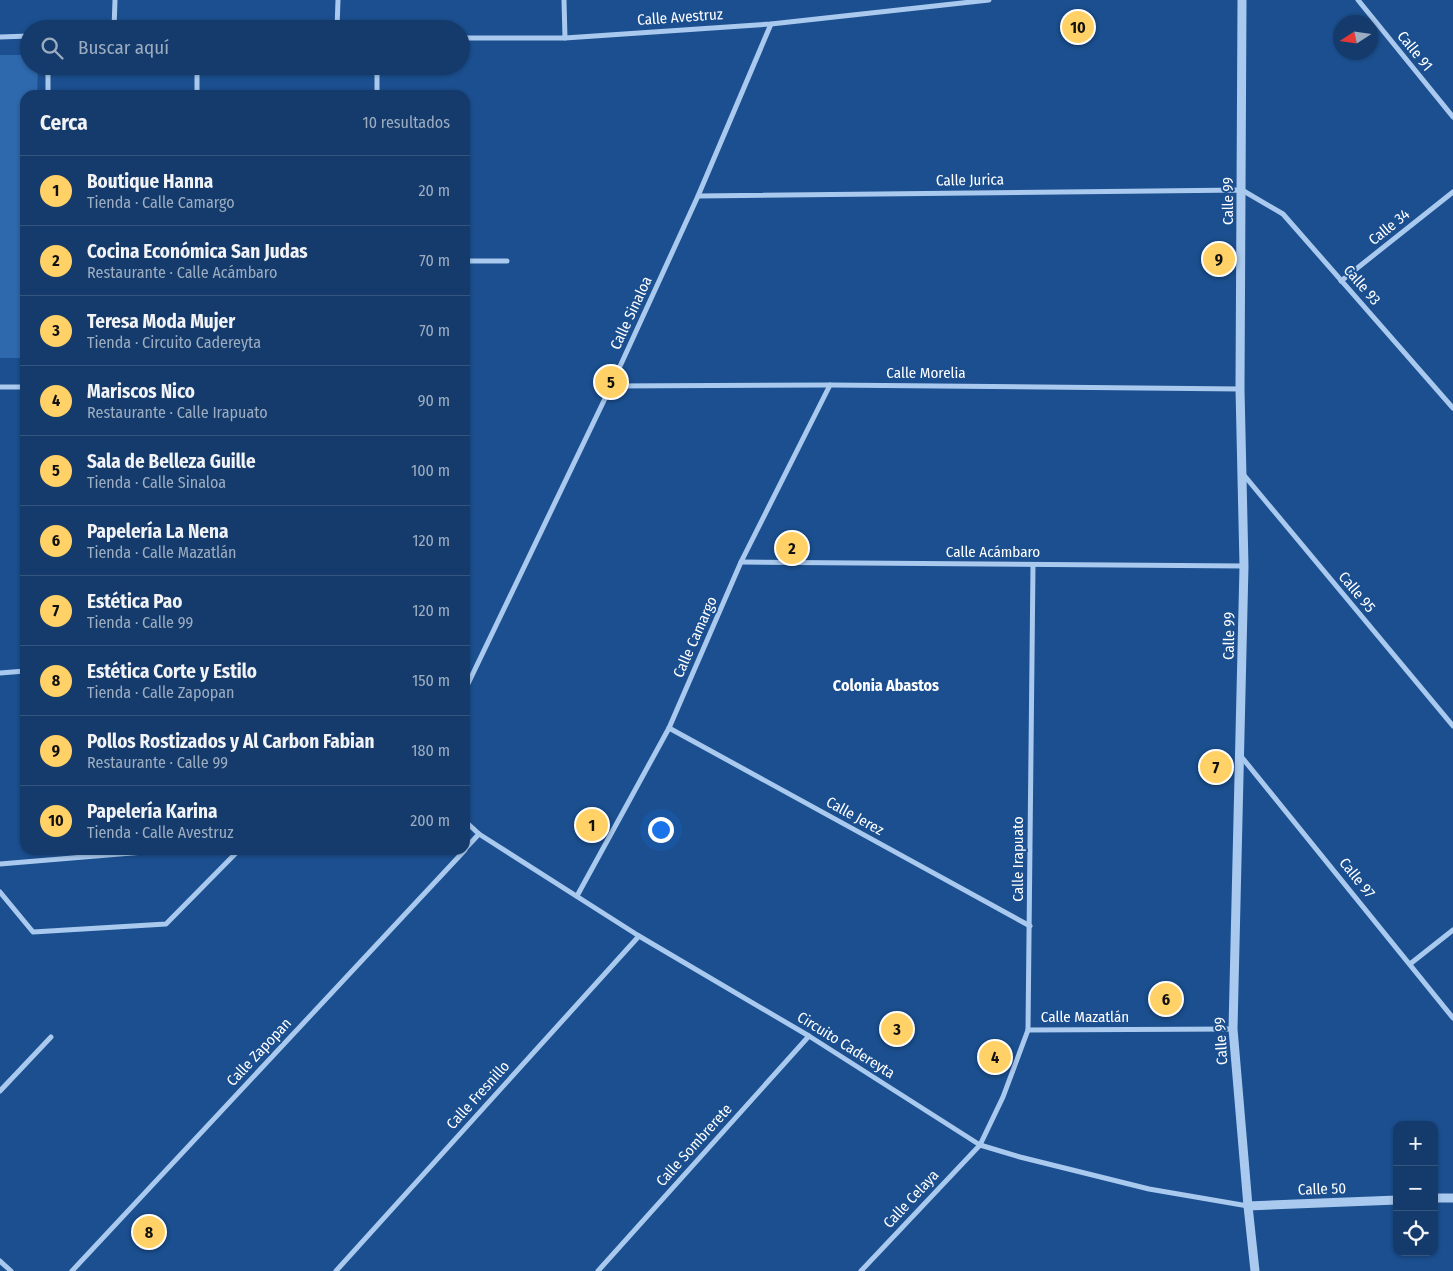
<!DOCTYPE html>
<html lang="es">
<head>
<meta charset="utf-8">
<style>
	:root { --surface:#143b6b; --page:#1d4271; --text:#f1f3f6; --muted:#9dadc1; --line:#33557e; --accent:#ffd166 }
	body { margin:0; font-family:"Fira Sans Condensed",sans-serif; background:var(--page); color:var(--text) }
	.controls { position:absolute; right:15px; bottom:15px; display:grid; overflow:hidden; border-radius:10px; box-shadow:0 1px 4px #0004 }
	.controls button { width:45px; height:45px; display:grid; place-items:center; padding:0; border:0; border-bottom:1px solid var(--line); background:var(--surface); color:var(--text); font:25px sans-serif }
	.compass { position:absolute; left:1333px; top:15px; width:45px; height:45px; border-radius:50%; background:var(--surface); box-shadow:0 1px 4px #0004; rotate:258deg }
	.you { position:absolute; left:660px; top:829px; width:18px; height:18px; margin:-12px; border:4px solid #fff; border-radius:50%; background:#1a73e8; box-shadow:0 0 0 8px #1a73e833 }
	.badge { display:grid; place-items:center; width:32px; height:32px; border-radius:50%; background:var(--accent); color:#111; font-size:16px; font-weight:700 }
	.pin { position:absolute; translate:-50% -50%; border:2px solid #fff; box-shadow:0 1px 5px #0006 }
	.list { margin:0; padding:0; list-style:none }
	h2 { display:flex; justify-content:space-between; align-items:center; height:65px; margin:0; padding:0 20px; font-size:21px }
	h2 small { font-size:16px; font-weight:400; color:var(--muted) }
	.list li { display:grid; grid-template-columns:32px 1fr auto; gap:15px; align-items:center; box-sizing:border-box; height:70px; padding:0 20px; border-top:1px solid var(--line) }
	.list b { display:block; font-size:19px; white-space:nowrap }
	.list p { margin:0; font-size:16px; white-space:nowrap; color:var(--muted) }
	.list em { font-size:16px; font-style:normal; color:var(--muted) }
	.icon { flex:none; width:28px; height:28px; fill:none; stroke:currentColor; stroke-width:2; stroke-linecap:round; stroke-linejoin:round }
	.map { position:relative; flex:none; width:1453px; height:1271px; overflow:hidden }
	.search { position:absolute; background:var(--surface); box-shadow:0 1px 4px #0004; left:20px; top:20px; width:450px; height:55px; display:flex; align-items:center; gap:12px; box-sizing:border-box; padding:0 18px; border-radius:28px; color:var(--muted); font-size:19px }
	.panel { position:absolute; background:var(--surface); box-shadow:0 1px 4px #0004; left:20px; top:90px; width:450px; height:765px; border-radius:15px }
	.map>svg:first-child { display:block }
</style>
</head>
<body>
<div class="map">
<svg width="1453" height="1271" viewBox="0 0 1453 1271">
	<rect width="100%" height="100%" fill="#1b4f8f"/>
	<path fill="#2e69ad" d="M 0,55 L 29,55 L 29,66 L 38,66 L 37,95 L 25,95 L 25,358 L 0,358 Z"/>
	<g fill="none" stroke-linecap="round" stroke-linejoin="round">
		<g stroke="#a9c9ee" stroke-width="5">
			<path d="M 564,0 L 565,38"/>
			<path d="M 1358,0 L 1453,117"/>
			<path d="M 114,29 L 115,0"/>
			<path d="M 337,29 L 338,0"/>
			<path d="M 0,37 L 29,36"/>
			<path d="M 461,38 L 565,38 L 771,24 L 989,0"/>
			<path d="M 48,95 L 48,66"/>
			<path d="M 197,95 L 197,66"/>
			<path d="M 377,95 L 377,66"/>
			<path d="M 698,196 L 1242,190 L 1283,214 L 1453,408"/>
			<path d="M 465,261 L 507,261"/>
			<path d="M 1341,281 L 1453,192"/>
			<path d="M 611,386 L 830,385 L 1240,389"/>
			<path d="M 0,387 L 25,387"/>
			<path d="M 1243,474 L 1453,726"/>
			<path d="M 741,562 L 1244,566"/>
			<path d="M 0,673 L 25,671"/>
			<path d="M 465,690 L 611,386 L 698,196 L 771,24"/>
			<path d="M 669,728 L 1030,926"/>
			<path d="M 1240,755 L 1453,1018"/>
			<path d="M 465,821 L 479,834 L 639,936 L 809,1036 L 980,1145 L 1020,1157 L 1149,1189 L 1248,1206"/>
			<path d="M 465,849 L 479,834"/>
			<path d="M 0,864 L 168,850"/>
			<path d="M 0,892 L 33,932 L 166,924 L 239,850"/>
			<path d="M 577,896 L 669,728 L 741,562 L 830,385"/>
			<path d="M 1410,964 L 1453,930"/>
			<path d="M 1028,1030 L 1233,1029"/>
			<path d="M 0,1091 L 51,1037"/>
			<path d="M 0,1261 L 11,1271"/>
			<path d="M 72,1271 L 465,850"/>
			<path d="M 336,1271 L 639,936"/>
			<path d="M 598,1271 L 809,1036"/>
			<path d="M 861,1271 L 980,1145 L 1003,1097 L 1028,1030 L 1033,565"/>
		</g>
		<g stroke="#a9c9ee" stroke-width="9">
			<path d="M 1242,0 L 1240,389 L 1244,566 L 1233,1029 L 1248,1206 L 1255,1271"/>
			<path d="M 1434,1198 L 1453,1198"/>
			<path d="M 1248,1206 L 1397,1200"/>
		</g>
	</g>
	<g text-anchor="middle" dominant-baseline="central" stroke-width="4" stroke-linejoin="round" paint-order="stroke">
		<g font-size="15" fill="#fff" stroke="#1b4f8f">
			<text transform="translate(680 17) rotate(-4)">Calle Avestruz</text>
			<text transform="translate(1415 51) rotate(51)">Calle 91</text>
			<text transform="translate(970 180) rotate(-1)">Calle Jurica</text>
			<text transform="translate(1228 201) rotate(-90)">Calle 99</text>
			<text transform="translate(1389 227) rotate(-39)">Calle 34</text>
			<text transform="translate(1362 285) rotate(49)">Calle 93</text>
			<text transform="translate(631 313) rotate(-65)">Calle Sinaloa</text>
			<text x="926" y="373">Calle Morelia</text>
			<text x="993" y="552">Calle Acámbaro</text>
			<text transform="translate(1357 592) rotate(50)">Calle 95</text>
			<text transform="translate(1229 636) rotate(-89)">Calle 99</text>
			<text transform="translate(695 637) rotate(-66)">Calle Camargo</text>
			<text transform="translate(855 816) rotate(29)">Calle Jerez</text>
			<text transform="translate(1018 859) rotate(-90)">Calle Irapuato</text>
			<text transform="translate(1357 878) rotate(51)">Calle 97</text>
			<text x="1085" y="1017">Calle Mazatlán</text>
			<text transform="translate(1221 1041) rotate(-93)">Calle 99</text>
			<text transform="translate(846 1045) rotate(32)">Circuito Cadereyta</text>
			<text transform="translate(259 1052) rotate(-47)">Calle Zapopan</text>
			<text transform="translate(478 1095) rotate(-48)">Calle Fresnillo</text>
			<text transform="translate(694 1145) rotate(-48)">Calle Sombrerete</text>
			<text transform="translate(1322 1189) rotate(-2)">Calle 50</text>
			<text transform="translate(911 1199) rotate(-47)">Calle Celaya</text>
		</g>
		<g font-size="16" font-weight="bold" fill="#fff" stroke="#1b4f8f">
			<text x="886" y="685">Colonia Abastos</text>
		</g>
	</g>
</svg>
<div class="controls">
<button>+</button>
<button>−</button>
<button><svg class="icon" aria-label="locate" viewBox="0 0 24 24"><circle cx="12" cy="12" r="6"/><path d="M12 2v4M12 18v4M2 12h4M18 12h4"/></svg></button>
</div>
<svg class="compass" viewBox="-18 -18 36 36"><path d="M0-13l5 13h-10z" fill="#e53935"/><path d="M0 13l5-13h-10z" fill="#9dadc1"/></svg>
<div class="you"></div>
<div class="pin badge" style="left:592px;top:825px">1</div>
<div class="pin badge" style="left:792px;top:548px">2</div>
<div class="pin badge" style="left:897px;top:1029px">3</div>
<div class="pin badge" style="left:995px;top:1057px">4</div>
<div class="pin badge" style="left:611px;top:382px">5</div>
<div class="pin badge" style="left:1166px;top:999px">6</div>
<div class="pin badge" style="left:1216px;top:767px">7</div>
<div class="pin badge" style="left:149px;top:1232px">8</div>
<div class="pin badge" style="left:1219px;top:259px">9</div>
<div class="pin badge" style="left:1078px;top:27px">10</div>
<div class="search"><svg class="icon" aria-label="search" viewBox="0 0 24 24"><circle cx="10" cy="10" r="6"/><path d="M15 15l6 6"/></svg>Buscar aquí</div>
<section class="panel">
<h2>Cerca<small>10 resultados</small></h2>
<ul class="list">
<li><span class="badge">1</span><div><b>Boutique Hanna</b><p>Tienda · Calle Camargo</p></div><em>20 m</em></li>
<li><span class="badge">2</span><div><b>Cocina Económica San Judas</b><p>Restaurante · Calle Acámbaro</p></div><em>70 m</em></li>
<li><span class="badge">3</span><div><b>Teresa Moda Mujer</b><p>Tienda · Circuito Cadereyta</p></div><em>70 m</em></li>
<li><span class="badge">4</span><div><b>Mariscos Nico</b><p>Restaurante · Calle Irapuato</p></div><em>90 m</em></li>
<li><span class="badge">5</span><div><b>Sala de Belleza Guille</b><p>Tienda · Calle Sinaloa</p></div><em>100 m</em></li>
<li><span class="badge">6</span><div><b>Papelería La Nena</b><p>Tienda · Calle Mazatlán</p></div><em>120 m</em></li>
<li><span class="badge">7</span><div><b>Estética Pao</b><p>Tienda · Calle 99</p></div><em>120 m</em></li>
<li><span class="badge">8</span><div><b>Estética Corte y Estilo</b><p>Tienda · Calle Zapopan</p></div><em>150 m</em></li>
<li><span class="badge">9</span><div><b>Pollos Rostizados y Al Carbon Fabian</b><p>Restaurante · Calle 99</p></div><em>180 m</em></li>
<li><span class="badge">10</span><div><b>Papelería Karina</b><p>Tienda · Calle Avestruz</p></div><em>200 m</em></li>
</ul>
</section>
</div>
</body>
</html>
